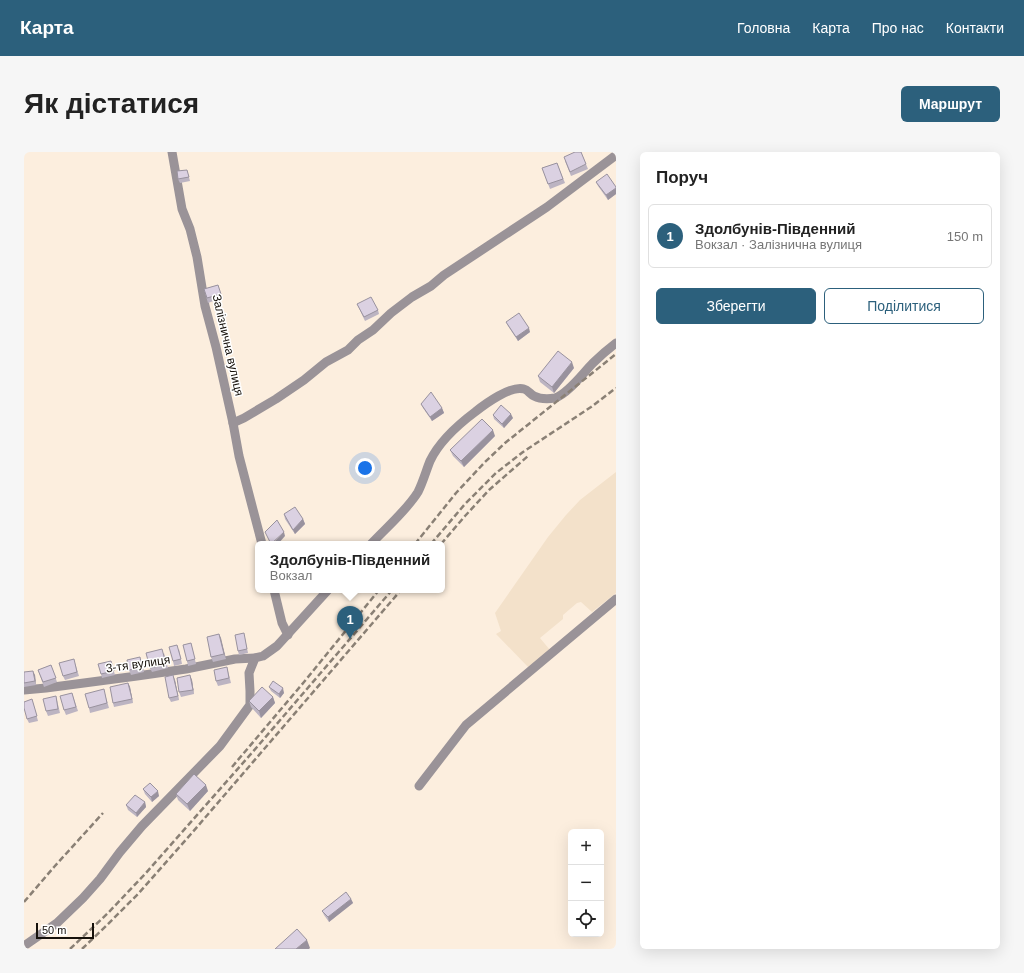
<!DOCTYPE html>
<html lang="uk">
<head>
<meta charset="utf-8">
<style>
	:root { --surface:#fff; --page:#f6f6f6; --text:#222; --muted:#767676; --line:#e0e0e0; --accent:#2c607c }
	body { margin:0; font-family:Helvetica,sans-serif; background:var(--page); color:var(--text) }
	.controls { position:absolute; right:12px; bottom:12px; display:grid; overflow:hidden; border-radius:6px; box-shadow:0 4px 16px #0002 }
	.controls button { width:36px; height:36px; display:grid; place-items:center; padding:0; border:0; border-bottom:1px solid var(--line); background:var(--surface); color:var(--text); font:20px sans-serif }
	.scale { position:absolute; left:12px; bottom:10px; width:58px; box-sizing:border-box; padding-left:4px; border:2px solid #16110b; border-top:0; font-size:11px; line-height:14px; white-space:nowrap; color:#16110b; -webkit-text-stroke:3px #fff; paint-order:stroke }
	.you { position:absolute; left:341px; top:316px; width:14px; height:14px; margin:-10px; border:3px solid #fff; border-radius:50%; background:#1a73e8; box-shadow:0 0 0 6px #1a73e833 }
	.badge { display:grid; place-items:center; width:26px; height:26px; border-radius:50%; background:var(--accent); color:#fff; font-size:13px; font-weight:700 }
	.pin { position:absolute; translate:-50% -33px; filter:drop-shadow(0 1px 2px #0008) }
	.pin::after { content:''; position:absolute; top:21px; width:14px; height:12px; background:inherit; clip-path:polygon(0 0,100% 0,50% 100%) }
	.popup { position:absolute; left:231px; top:389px; width:190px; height:52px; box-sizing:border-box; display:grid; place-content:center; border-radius:6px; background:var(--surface); filter:drop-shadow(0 1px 3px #0005); font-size:13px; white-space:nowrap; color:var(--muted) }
	.popup b { font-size:15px; color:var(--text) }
	.popup::after { content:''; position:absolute; left:50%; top:100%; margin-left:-8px; border:8px solid transparent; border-top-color:var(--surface) }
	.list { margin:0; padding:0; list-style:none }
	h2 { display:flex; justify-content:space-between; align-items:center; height:52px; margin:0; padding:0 16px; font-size:17px }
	h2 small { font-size:13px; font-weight:400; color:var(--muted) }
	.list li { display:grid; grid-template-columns:26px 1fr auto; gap:12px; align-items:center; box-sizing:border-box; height:64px; margin:0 8px 8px; padding:0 8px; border:1px solid var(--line); border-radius:6px }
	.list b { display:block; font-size:15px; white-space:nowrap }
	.list p { margin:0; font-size:13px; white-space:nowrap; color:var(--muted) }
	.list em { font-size:13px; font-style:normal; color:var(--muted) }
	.actions { display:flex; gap:8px; padding:12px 16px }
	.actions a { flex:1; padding:9px 0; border:1px solid var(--accent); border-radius:6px; text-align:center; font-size:14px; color:var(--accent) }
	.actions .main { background:var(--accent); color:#fff }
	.icon { flex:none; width:22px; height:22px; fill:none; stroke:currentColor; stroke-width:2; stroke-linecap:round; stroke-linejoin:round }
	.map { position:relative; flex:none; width:592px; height:797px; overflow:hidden; border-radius:6px }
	header { display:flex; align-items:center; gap:24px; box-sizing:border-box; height:56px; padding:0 20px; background:var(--accent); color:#fff }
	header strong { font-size:19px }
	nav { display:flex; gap:22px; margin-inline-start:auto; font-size:14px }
	.intro { display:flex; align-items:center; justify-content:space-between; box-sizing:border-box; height:96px; padding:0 24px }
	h1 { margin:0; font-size:28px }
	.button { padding:10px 18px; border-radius:6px; background:var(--accent); color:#fff; font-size:14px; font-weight:700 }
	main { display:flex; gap:24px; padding:0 24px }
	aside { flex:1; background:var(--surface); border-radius:6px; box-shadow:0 4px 16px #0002 }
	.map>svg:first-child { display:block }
</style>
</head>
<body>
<header>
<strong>Карта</strong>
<nav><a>Головна</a><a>Карта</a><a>Про нас</a><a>Контакти</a></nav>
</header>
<div class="intro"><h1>Як дістатися</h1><a class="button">Маршрут</a></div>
<main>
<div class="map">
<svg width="592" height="797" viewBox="0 0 592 797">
	<rect width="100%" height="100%" fill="#fceede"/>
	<path fill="#f3e1ca" d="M 592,320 L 592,441 L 568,460 L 557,450 L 553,451 L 539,463 L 539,467 L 516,486 L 526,498 L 505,516 L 472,482 L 477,479 L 471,461 L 524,385 L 542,363 L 556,348 Z"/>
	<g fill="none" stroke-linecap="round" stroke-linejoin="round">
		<g stroke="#9a9398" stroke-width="9">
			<path d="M 148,0 L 158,57 L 166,77 L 173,105 L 181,154 L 192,195 L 209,271 L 215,304 L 238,392"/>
			<path d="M 209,271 L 220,266 L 252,247 L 280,228 L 302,210 L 324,198 L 334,188 L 349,178 L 367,161 L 388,145 L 407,134 L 420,123 L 523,55 L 592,3"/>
			<path d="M 347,392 C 362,376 383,358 394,340 C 399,330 402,319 406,309 C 415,290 435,272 451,260 C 461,252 487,233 500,237 C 504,238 506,242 510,244 C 516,247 525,247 531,246 C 544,242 559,221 569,211 C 576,204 584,197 592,191"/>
			<path d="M 250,438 L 258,471 L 264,483"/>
			<path d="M 0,538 L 22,536 L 113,524 L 162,517 L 211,507 L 231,506"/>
			<path d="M 395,634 L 442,573 L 592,447"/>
			<path d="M 0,794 L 33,771 L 59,746 L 76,727 L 96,700 L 118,674 L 196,594 L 226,553 L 226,539 L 225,521 L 231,506 L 239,504 L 253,494 L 304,438"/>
		</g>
		<g stroke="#8a8075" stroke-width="2.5" stroke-dasharray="6 3" stroke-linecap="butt">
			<path d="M 391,392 L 432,341 L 461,310 L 481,291 L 592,202"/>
			<path d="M 407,392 L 441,352 L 472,321 L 499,300 L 567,255 L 592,236"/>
			<path d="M 417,392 L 441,364 L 465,338 L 504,304"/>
			<path d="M 208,615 L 280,530 L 355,438"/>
			<path d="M 0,750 L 30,715 L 79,661"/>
			<path d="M 46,797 L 84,761 L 121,722 L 233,595 L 368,438"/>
			<path d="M 58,797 L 82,774 L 114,742 L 167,682 L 377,438"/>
		</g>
	</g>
	<g fill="#bcb4c2">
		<path d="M 557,0 L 564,17 L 547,24 L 541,9 Z"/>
		<path d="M 533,11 L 541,31 L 526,37 L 518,16 Z"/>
		<path d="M 163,18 L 166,29 L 156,31 L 154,27 Z"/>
		<path d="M 572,30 L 592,35 L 592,42 L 584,48 L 574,34 Z"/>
		<path d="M 194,133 L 198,146 L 184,151 L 180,137 Z"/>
		<path d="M 333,152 L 354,158 L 355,162 L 341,169 Z"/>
		<path d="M 482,170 L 506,180 L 494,189 L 484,174 Z"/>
		<path d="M 550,216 L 530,241 L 516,230 L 514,224 Z"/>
		<path d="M 397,252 L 418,256 L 420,261 L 408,269 L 399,256 Z"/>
		<path d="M 469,263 L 489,266 L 480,276 L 470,267 Z"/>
		<path d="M 471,284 L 440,315 L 429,304 L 426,298 Z"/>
		<path d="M 260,362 L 279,367 L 281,372 L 271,382 L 261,367 Z"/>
		<path d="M 195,482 L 202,507 L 189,510 L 187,505 Z"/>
		<path d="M 221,486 L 224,501 L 215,503 L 214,499 Z"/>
		<path d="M 167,491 L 172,512 L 164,514 L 163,509 Z"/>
		<path d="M 155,497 L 158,512 L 150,514 L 149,509 Z"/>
		<path d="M 140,501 L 144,516 L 128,520 L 126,516 Z"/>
		<path d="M 87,509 L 91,523 L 78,526 L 77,522 Z"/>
		<path d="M 118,509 L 120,520 L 107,523 L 105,518 Z"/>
		<path d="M 51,511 L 55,524 L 41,528 L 39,524 Z"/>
		<path d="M 27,513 L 33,530 L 20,535 L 14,518 Z"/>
		<path d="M 203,515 L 207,531 L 194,534 L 192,529 Z"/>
		<path d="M 0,520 L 11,523 L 12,533 L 0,535 Z"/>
		<path d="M 151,528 L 155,548 L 147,550 L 145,546 Z"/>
		<path d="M 168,528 L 170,542 L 157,545 L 155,540 Z"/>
		<path d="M 104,531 L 106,535 L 109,551 L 90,555 L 89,551 Z"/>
		<path d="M 245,535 L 260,541 L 256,546 L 247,539 Z"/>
		<path d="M 48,541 L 54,559 L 42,563 L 40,558 Z"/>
		<path d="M 81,542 L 85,556 L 66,561 L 65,556 Z"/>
		<path d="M 32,544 L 36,561 L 24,564 L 22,559 Z"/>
		<path d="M 249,545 L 251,551 L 237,566 L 227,555 L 225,549 Z"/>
		<path d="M 8,547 L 14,569 L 5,571 L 3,567 Z"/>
		<path d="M 119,637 L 135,644 L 128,650 L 121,642 Z"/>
		<path d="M 184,639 L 166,659 L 154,648 L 152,642 Z"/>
		<path d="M 121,650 L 122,655 L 113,665 L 104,658 L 102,653 Z"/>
		<path d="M 327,747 L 329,751 L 305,770 L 300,763 L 298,759 Z"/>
	</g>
	<g fill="#99929e">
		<path d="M 592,36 L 592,42 L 584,48 L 582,43 Z"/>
		<path d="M 505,176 L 506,180 L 494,189 L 492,185 Z"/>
		<path d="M 548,210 L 550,216 L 530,241 L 528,235 Z"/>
		<path d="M 418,256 L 420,261 L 408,269 L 406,265 Z"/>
		<path d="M 487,262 L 489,266 L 480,276 L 478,272 Z"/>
		<path d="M 469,278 L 471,284 L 440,315 L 437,309 Z"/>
		<path d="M 279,367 L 281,372 L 271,382 L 269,378 Z"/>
		<path d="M 260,380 L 261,384 L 254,392 L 248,392 Z"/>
		<path d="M 195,482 L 197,486 L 202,507 L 200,502 Z"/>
		<path d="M 9,519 L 11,523 L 12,533 L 11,529 Z"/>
		<path d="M 149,523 L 151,528 L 155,548 L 154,544 Z"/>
		<path d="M 166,523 L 168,528 L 170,542 L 169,538 Z"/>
		<path d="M 104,531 L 106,535 L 109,551 Z"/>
		<path d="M 259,536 L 260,541 L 256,546 L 255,542 Z"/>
		<path d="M 249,545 L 251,551 L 237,566 L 235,559 Z"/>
		<path d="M 182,633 L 184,639 L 166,659 L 163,652 Z"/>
		<path d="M 134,639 L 135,644 L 128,650 L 127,645 Z"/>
		<path d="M 121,650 L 122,655 L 113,665 L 112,661 Z"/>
		<path d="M 327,747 L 329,751 L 305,770 L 304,765 Z"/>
		<path d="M 283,788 L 286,796 L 285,797 L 272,797 Z"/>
	</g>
	<g fill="#dbd1e2" stroke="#99929e">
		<path d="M 551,0 L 557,0 L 562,12 L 546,20 L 540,5 Z"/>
		<path d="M 533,11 L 539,27 L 524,32 L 518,16 Z"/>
		<path d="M 163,18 L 165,25 L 154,27 L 153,19 Z"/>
		<path d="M 583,22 L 592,35 L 592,36 L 582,43 L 572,30 Z"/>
		<path d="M 194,133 L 197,142 L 183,146 L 180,137 Z"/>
		<path d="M 347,145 L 354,158 L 340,165 L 333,152 Z"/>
		<path d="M 495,161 L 505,176 L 492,185 L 482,170 Z"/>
		<path d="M 534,199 L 548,210 L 528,235 L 514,224 Z"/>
		<path d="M 407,240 L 418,256 L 406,265 L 397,252 Z"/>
		<path d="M 477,253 L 487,262 L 478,272 L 469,263 Z"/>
		<path d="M 458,267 L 469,278 L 437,309 L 426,298 Z"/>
		<path d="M 271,355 L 279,367 L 269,378 L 260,362 Z"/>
		<path d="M 253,368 L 260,380 L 247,392 L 241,380 Z"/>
		<path d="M 220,481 L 223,497 L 214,499 L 211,483 Z"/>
		<path d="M 195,482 L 200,502 L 187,505 L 183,485 Z"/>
		<path d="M 167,491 L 171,507 L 163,509 L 159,493 Z"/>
		<path d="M 153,493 L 157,507 L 149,509 L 145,495 Z"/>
		<path d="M 138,497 L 142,512 L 126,516 L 122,501 Z"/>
		<path d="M 116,505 L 118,515 L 105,518 L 103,508 Z"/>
		<path d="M 50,507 L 53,520 L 39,524 L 35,511 Z"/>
		<path d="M 87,509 L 90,519 L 77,522 L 74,512 Z"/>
		<path d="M 27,513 L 32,526 L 19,530 L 14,518 Z"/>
		<path d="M 203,515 L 205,526 L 192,529 L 190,518 Z"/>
		<path d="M 9,519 L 11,529 L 0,531 L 0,520 Z"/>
		<path d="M 149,523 L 154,544 L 145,546 L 141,525 Z"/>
		<path d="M 166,523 L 169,538 L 155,540 L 153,526 Z"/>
		<path d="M 249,529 L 259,536 L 255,542 L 245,535 Z"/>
		<path d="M 104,531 L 108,547 L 89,551 L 86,535 Z"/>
		<path d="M 238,535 L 249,545 L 235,559 L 225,549 Z"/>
		<path d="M 80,537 L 83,551 L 65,556 L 61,542 Z"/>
		<path d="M 48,541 L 52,555 L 40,558 L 36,544 Z"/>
		<path d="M 32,544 L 34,557 L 22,559 L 19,547 Z"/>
		<path d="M 8,547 L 13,564 L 3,567 L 0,556 L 0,550 Z"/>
		<path d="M 170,622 L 182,633 L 163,652 L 152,642 Z"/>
		<path d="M 126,631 L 134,639 L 127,645 L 119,637 Z"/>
		<path d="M 111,643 L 121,650 L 112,661 L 102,653 Z"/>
		<path d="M 322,740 L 327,747 L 304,765 L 298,759 Z"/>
		<path d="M 273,777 L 283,788 L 272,797 L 251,797 Z"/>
	</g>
	<g text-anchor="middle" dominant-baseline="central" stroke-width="3" stroke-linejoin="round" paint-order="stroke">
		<g font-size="12" fill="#16110b" stroke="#fff">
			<text transform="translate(204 193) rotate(77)">Залізнична вулиця</text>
			<text transform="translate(114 512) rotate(-8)">3-тя вулиця</text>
		</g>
	</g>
</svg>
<div class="controls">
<button>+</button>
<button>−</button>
<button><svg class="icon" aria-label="locate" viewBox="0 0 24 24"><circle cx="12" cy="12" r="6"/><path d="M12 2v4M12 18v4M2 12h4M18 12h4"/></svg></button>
</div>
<div class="scale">50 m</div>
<div class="you"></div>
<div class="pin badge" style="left:326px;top:487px">1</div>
<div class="popup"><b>Здолбунів-Південний</b>Вокзал</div>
</div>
<aside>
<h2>Поруч<small></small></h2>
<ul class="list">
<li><span class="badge">1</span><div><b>Здолбунів-Південний</b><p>Вокзал · Залізнична вулиця</p></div><em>150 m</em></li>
</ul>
<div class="actions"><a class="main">Зберегти</a><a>Поділитися</a></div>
</aside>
</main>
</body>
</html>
